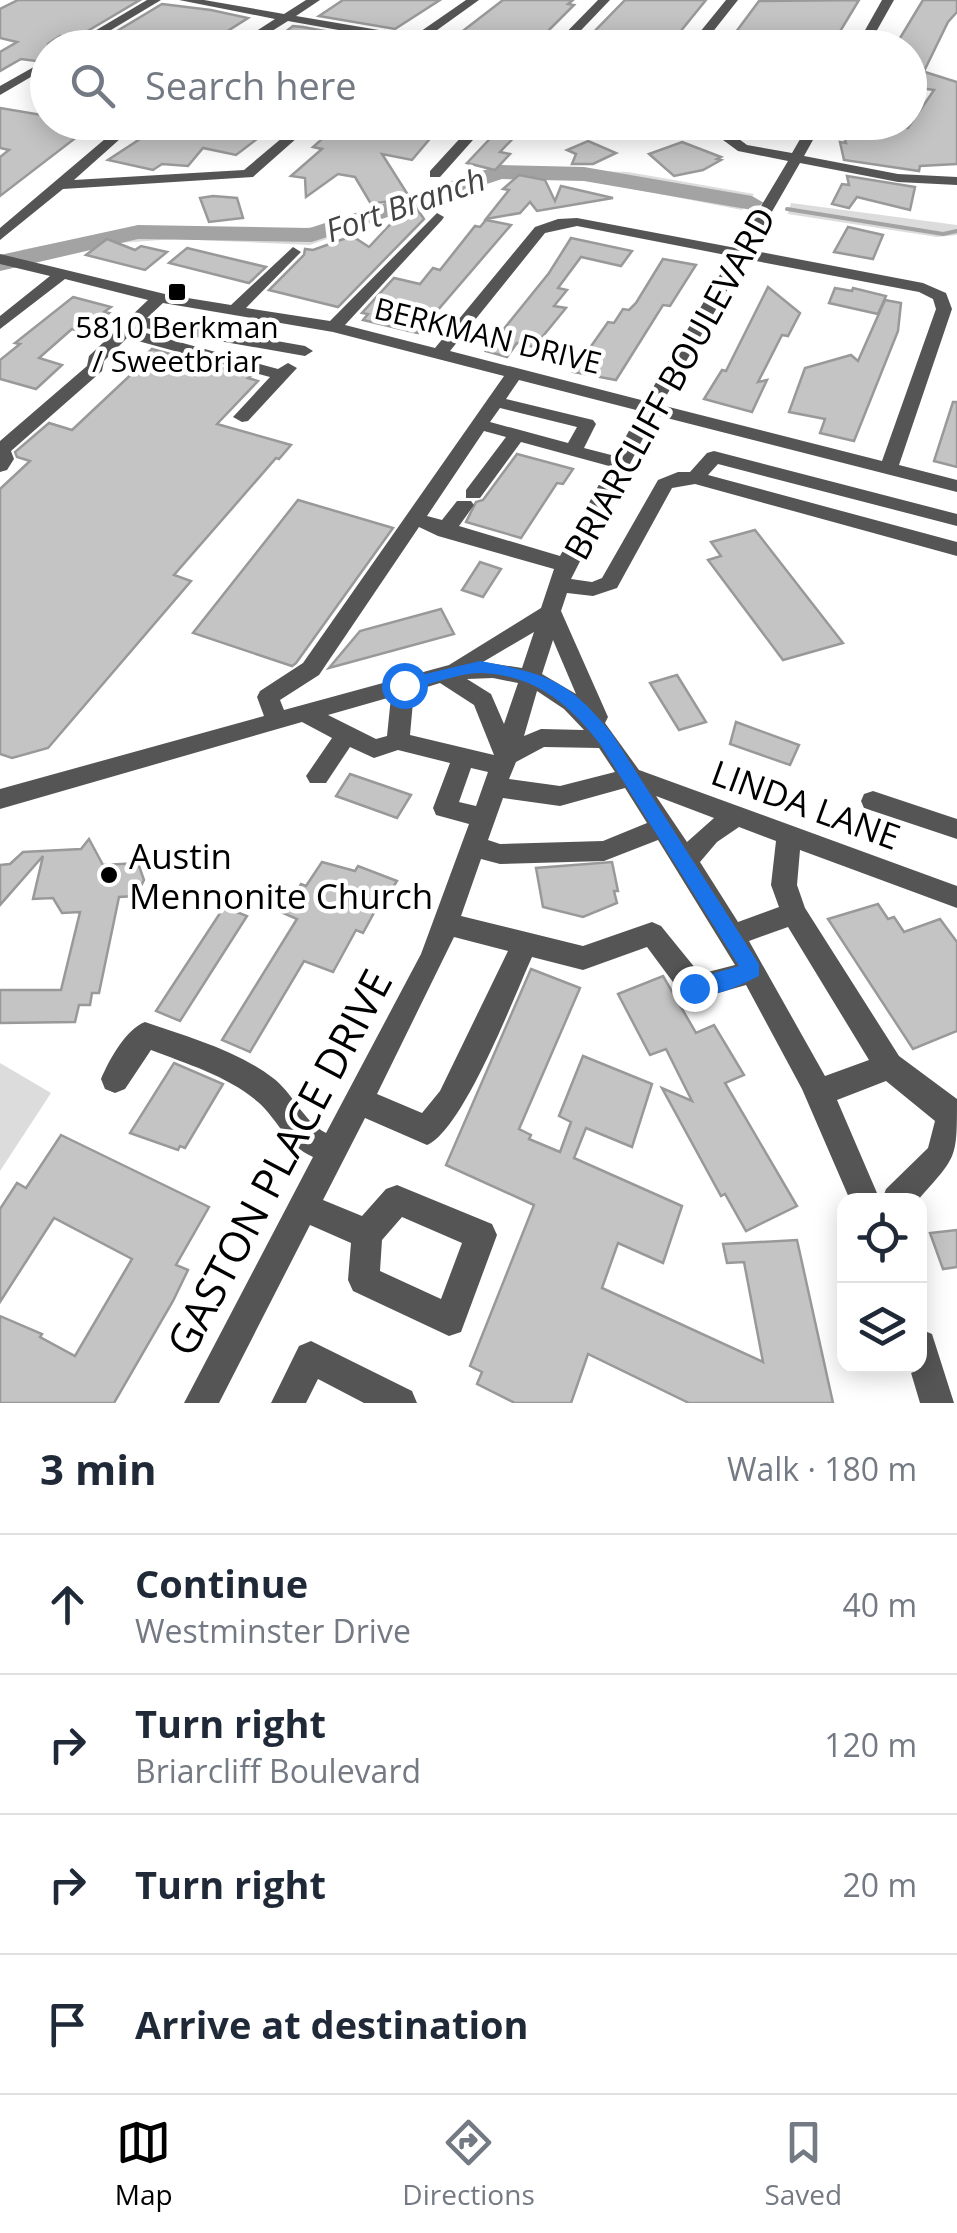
<!DOCTYPE html>
<html lang="en">
<head>
<meta charset="utf-8">
<style>
	:root { --surface:#fff; --page:#f6f6f7; --text:#1f2937; --muted:#747a83; --line:#e0e1e3; --accent:#000 }
	body { margin:0; font-family:"Open Sans",sans-serif; background:var(--page); color:var(--text) }
	.controls { position:absolute; right:30px; bottom:30px; display:grid; overflow:hidden; border-radius:20px; box-shadow:0 5px 25px #0003 }
	.controls button { width:90px; height:90px; display:grid; place-items:center; padding:0; border:0; border-bottom:2px solid var(--line); background:var(--surface); color:var(--text); font:50px sans-serif }
	.stop { position:absolute; width:30px; height:30px; margin:-22px; border:8px solid #1a73e8; border-radius:50%; background:#fff }
	.stop.end { background:#1a73e8; border-color:#fff; box-shadow:0 2px 10px #0008 }
	.list { margin:0; padding:0; list-style:none }
	h2 { display:flex; justify-content:space-between; align-items:center; height:130px; margin:0; padding:0 40px; font-size:42px }
	h2 small { font-size:32px; font-weight:400; color:var(--muted) }
	.list li { display:grid; grid-template-columns:65px 1fr auto; gap:30px; align-items:center; box-sizing:border-box; height:140px; padding:0 40px; border-top:2px solid var(--line) }
	.list b { display:block; font-size:38px; white-space:nowrap }
	.list p { margin:0; font-size:32px; white-space:nowrap; color:var(--muted) }
	.list em { font-size:32px; font-style:normal; color:var(--muted) }
	.icon { flex:none; width:55px; height:55px; fill:none; stroke:currentColor; stroke-width:2; stroke-linecap:round; stroke-linejoin:round }
	.map { position:relative; flex:none; width:957px; height:1403px; overflow:hidden }
	.search { position:absolute; background:var(--surface); box-shadow:0 5px 25px #0003; left:30px; right:30px; top:30px; height:110px; display:flex; align-items:center; gap:25px; box-sizing:border-box; padding:0 35px; border-radius:55px; color:var(--muted); font-size:38px }
	.sheet { height:690px; background:var(--surface) }
	nav { display:flex; justify-content:space-around; align-items:center; box-sizing:border-box; height:140px; border-top:2px solid var(--line); background:var(--surface); font-size:28px; color:var(--muted) }
	nav a { display:grid; justify-items:center; gap:5px }
	nav .on { color:var(--accent) }
	.map>svg:first-child { display:block }
</style>
</head>
<body>
<div class="map">
<svg width="957" height="1403" viewBox="0 0 957 1403">
	<rect width="100%" height="100%" fill="#fff"/>
	<g fill="#dcdcdc">
		<path d="M 506,168 L 628,172 L 754,194 L 742,210 L 582,179 L 499,177 L 310,245 L 174,239 L 106,244 L 52,258 L 21,250 L 138,227 L 288,231 L 318,226 Z"/>
		<path d="M 791,203 L 957,225 L 957,235 L 937,237 L 788,214 Z"/>
		<path d="M 0,1063 L 51,1093 L 0,1171 Z"/>
	</g>
	<g fill="none" stroke-linecap="round" stroke-linejoin="round">
		<path stroke="#a3a3a3" stroke-width="4" d="M 787,209 L 943,234 L 957,231"/>
		<path fill="#a3a3a3" fill-rule="evenodd" d="M 500,165 L 584,167 L 752,196 L 764,203 L 752,210 L 584,181 L 502,179 L 312,242 L 138,239 L 0,271 L 0,255 L 138,225 L 310,228 Z"/>
	</g>
	<g fill="#c4c4c4" stroke="#999" stroke-width="2.5">
		<path d="M 18,0 L 140,0 L 74,39 L 60,36 L 48,44 L 48,56 L 36,61 L 21,59 L 0,71 L 0,52 L 17,42 L 0,38 L 0,9 Z"/>
		<path d="M 343,0 L 440,0 L 395,29 L 319,16 Z"/>
		<path d="M 503,0 L 573,0 L 568,4 L 574,5 L 533,46 L 517,48 L 455,37 Z"/>
		<path d="M 625,0 L 706,0 L 667,48 L 586,40 Z"/>
		<path d="M 859,0 L 830,48 L 724,48 L 759,1 Z"/>
		<path d="M 923,0 L 957,0 L 957,12 L 948,22 L 910,100 L 910,48 L 894,48 Z"/>
		<path d="M 162,4 L 211,10 L 248,18 L 204,46 L 142,35 L 121,47 L 97,43 Z"/>
		<path d="M 293,26 L 303,27 L 378,41 L 369,48 L 329,44 L 324,48 L 264,48 Z"/>
		<path d="M 925,72 L 957,82 L 957,164 L 920,166 L 919,171 L 844,160 L 840,142 L 846,143 L 844,137 L 852,122 L 908,128 L 934,90 L 919,88 Z"/>
		<path d="M 0,108 L 48,116 L 48,122 L 91,126 L 0,196 L 0,157 L 9,150 L 0,148 Z"/>
		<path d="M 166,122 L 194,122 L 188,127 L 232,134 L 244,124 L 270,129 L 236,155 L 203,148 L 188,166 L 162,164 L 153,170 L 108,160 Z"/>
		<path d="M 341,122 L 444,122 L 412,160 L 382,154 L 410,198 L 371,204 L 355,177 L 338,174 L 306,197 L 305,178 L 291,176 L 322,149 L 313,147 Z"/>
		<path d="M 501,127 L 520,131 L 500,152 L 510,154 L 495,170 L 467,163 Z"/>
		<path d="M 588,141 L 616,153 L 593,164 L 572,164 L 576,154 L 567,150 Z"/>
		<path d="M 682,142 L 721,157 L 717,159 L 721,160 L 703,170 L 674,176 L 649,154 Z"/>
		<path d="M 519,175 L 545,180 L 555,201 L 561,186 L 613,198 L 537,211 L 530,202 L 520,213 L 486,219 L 509,190 L 503,189 Z"/>
		<path d="M 847,176 L 915,187 L 910,210 L 857,197 L 849,208 L 832,204 L 842,184 L 849,185 Z"/>
		<path d="M 213,196 L 237,198 L 243,218 L 209,222 L 200,198 Z"/>
		<path d="M 412,201 L 424,219 L 338,307 L 269,290 L 304,255 L 305,249 L 313,250 L 352,236 L 369,247 Z"/>
		<path d="M 486,220 L 511,225 L 418,333 L 363,320 L 368,314 L 362,313 L 394,278 L 420,284 L 433,268 L 440,270 L 475,226 L 480,227 Z"/>
		<path d="M 848,227 L 883,235 L 873,259 L 834,252 Z"/>
		<path d="M 571,238 L 632,251 L 621,266 L 581,257 L 558,288 L 567,290 L 554,306 L 566,308 L 534,347 L 517,343 L 507,357 L 486,351 L 549,273 Z"/>
		<path d="M 107,239 L 135,250 L 141,246 L 167,252 L 145,270 L 86,255 Z"/>
		<path d="M 187,248 L 220,256 L 266,267 L 249,283 L 169,263 Z"/>
		<path d="M 663,259 L 696,265 L 670,306 L 663,305 L 616,380 L 573,372 L 608,322 L 614,323 L 623,309 L 629,310 L 636,303 Z"/>
		<path d="M 768,287 L 800,313 L 788,336 L 782,335 L 758,382 L 767,380 L 752,412 L 704,399 L 722,370 L 726,371 Z"/>
		<path d="M 835,288 L 852,291 L 853,288 L 886,296 L 878,314 L 829,303 Z"/>
		<path d="M 73,297 L 111,307 L 104,312 L 109,313 L 86,333 L 72,329 L 39,358 L 62,365 L 36,389 L 0,379 L 0,360 L 20,344 L 15,343 Z"/>
		<path d="M 885,300 L 901,303 L 898,331 L 854,441 L 820,433 L 825,419 L 789,412 L 805,368 L 851,355 L 858,361 Z"/>
		<path d="M 152,349 L 251,376 L 248,378 L 258,381 L 217,424 L 291,445 L 279,459 L 276,458 L 174,575 L 191,581 L 48,748 L 12,758 L 0,754 L 0,489 L 30,461 L 17,457 L 15,452 L 49,423 L 72,430 L 138,368 L 133,367 Z"/>
		<path d="M 953,402 L 957,402 L 957,467 L 934,461 Z"/>
		<path d="M 517,454 L 573,469 L 563,484 L 557,483 L 521,538 L 466,522 L 476,502 L 483,500 Z"/>
		<path d="M 298,500 L 393,528 L 296,663 L 292,666 L 193,633 Z"/>
		<path d="M 755,530 L 843,643 L 783,660 L 708,560 L 721,556 L 711,542 Z"/>
		<path d="M 480,562 L 501,569 L 483,597 L 462,590 Z"/>
		<path d="M 441,609 L 454,634 L 329,668 L 360,631 Z"/>
		<path d="M 677,675 L 706,722 L 679,730 L 650,683 Z"/>
		<path d="M 736,722 L 799,745 L 790,765 L 730,744 Z"/>
		<path d="M 350,774 L 411,795 L 397,818 L 336,796 Z"/>
		<path d="M 89,839 L 103,865 L 138,863 L 144,880 L 136,896 L 119,897 L 99,993 L 92,993 L 90,1005 L 79,1005 L 75,1022 L 0,1023 L 0,990 L 61,990 L 80,912 L 62,913 L 53,898 L 33,899 L 43,856 L 0,905 L 0,865 L 10,864 L 23,852 L 81,849 Z"/>
		<path d="M 322,862 L 355,871 L 358,866 L 397,881 L 386,899 L 382,898 L 363,933 L 356,930 L 333,972 L 304,961 L 250,1052 L 222,1040 L 297,919 L 283,913 L 301,884 L 306,886 Z"/>
		<path d="M 612,862 L 618,891 L 614,891 L 617,903 L 583,917 L 543,907 L 536,868 Z"/>
		<path d="M 878,904 L 888,919 L 894,917 L 904,932 L 940,919 L 957,942 L 957,1031 L 913,1049 L 828,919 Z"/>
		<path d="M 224,907 L 247,916 L 180,1021 L 156,1011 Z"/>
		<path d="M 531,969 L 580,988 L 519,1129 L 531,1135 L 529,1139 L 560,1152 L 571,1122 L 559,1116 L 583,1056 L 652,1084 L 632,1147 L 586,1128 L 574,1158 L 682,1206 L 663,1263 L 618,1243 L 602,1288 L 763,1362 L 744,1262 L 727,1263 L 723,1244 L 797,1240 L 833,1403 L 689,1403 L 588,1354 L 571,1403 L 515,1403 L 477,1384 L 482,1372 L 470,1366 L 534,1205 L 446,1165 Z"/>
		<path d="M 663,976 L 696,1033 L 714,1025 L 744,1075 L 725,1083 L 797,1206 L 746,1231 L 725,1194 L 721,1196 L 662,1088 L 692,1101 L 666,1049 L 650,1055 L 618,994 Z"/>
		<path d="M 174,1063 L 223,1084 L 185,1148 L 180,1146 L 178,1150 L 130,1133 Z"/>
		<path d="M 61,1135 L 209,1207 L 176,1265 L 188,1270 L 173,1301 L 114,1403 L 0,1403 L 0,1316 L 42,1334 L 40,1337 L 75,1356 L 132,1259 L 54,1218 L 0,1302 L 0,1209 L 17,1183 L 26,1188 Z"/>
		<path d="M 957,1230 L 957,1267 L 943,1269 L 930,1233 Z"/>
	</g>
	<g fill="none" stroke-linecap="round" stroke-linejoin="round">
		<g fill="#555" fill-rule="evenodd">
			<path d="M 147,0 L 161,0 L 81,48 L 66,48 Z"/>
			<path d="M 179,0 L 204,0 L 284,14 L 306,0 L 320,0 L 296,16 L 414,36 L 466,0 L 479,0 L 426,38 L 468,48 L 418,44 L 410,48 L 406,42 L 288,21 L 245,48 L 230,48 L 275,19 Z"/>
			<path d="M 598,0 L 610,0 L 564,48 L 551,48 Z"/>
			<path d="M 726,0 L 738,0 L 700,48 L 687,48 Z"/>
			<path d="M 882,0 L 894,0 L 867,48 L 855,48 Z"/>
			<path d="M 48,59 L 48,67 L 0,95 L 0,86 Z"/>
			<path d="M 125,122 L 139,122 L 74,180 L 244,170 L 301,122 L 315,122 L 253,177 L 63,189 L 0,240 L 0,228 Z"/>
			<path d="M 475,122 L 489,122 L 440,177 L 430,177 L 430,171 Z"/>
			<path d="M 678,122 L 716,122 L 747,145 L 792,153 L 810,122 L 823,122 L 804,156 L 898,174 L 957,177 L 957,185 L 898,182 L 800,163 L 750,250 L 923,283 L 946,293 L 952,309 L 899,465 L 957,480 L 957,492 L 655,415 L 571,579 L 592,582 L 602,578 L 658,480 L 678,472 L 690,472 L 707,453 L 714,451 L 957,514 L 957,526 L 718,464 L 708,475 L 957,542 L 957,556 L 695,484 L 672,488 L 617,588 L 593,596 L 567,593 L 561,611 L 608,717 L 605,723 L 639,770 L 957,886 L 957,908 L 800,850 L 797,885 L 805,908 L 899,1056 L 957,1099 C 957,1160 957,1156 918,1200 L 882,1200 L 886,1189 L 928,1148 L 935,1121 L 886,1081 L 837,1100 L 880,1200 L 850,1200 L 802,1089 L 746,985 L 694,1000 L 684,997 L 647,947 L 583,970 L 532,957 C 514,997 463,1130 427,1145 L 365,1118 L 323,1200 L 362,1216 L 386,1189 L 397,1185 L 492,1224 L 497,1235 L 461,1332 L 449,1336 L 353,1291 L 348,1280 L 351,1243 L 310,1225 L 219,1403 L 184,1403 L 313,1157 C 286,1145 279,1121 258,1102 C 228,1076 187,1064 151,1050 L 125,1089 L 115,1093 L 105,1089 L 101,1079 C 109,1060 126,1029 145,1022 C 188,1037 236,1050 273,1078 C 294,1094 302,1120 326,1133 L 421,954 L 469,824 L 436,815 L 433,808 L 450,763 L 398,750 L 374,758 L 350,747 L 326,783 L 310,783 L 306,776 L 332,738 L 302,722 L 0,809 L 0,789 L 264,716 L 257,697 L 260,691 L 303,663 L 504,376 L 333,332 L 163,303 L 147,318 L 305,346 L 313,351 L 305,356 L 139,327 L 135,330 L 278,369 L 288,363 L 297,368 L 248,421 L 242,422 L 233,417 L 270,377 L 127,338 L 104,361 L 102,371 L 11,451 L 14,459 L 7,470 L 0,472 L 0,441 L 87,366 L 89,356 L 148,300 L 65,279 L 0,329 L 0,316 L 50,276 L 0,264 L 0,254 L 169,295 L 231,305 L 293,247 L 301,252 L 298,255 L 246,308 L 330,321 L 437,213 L 444,217 L 442,220 L 345,325 L 435,348 L 535,227 L 558,219 L 577,218 L 736,248 L 788,161 L 738,151 L 704,126 L 638,137 L 631,133 ZM 577,226 L 731,256 L 645,401 L 450,351 L 545,233 ZM 745,259 L 919,292 L 933,299 L 936,309 L 882,461 L 661,405 ZM 519,380 L 640,411 L 615,456 L 584,448 L 596,424 L 593,420 L 506,399 ZM 500,408 L 577,427 L 568,443 L 490,422 ZM 484,431 L 506,437 L 466,490 L 466,498 L 480,498 L 521,442 L 609,466 L 560,556 L 459,526 L 474,505 L 471,501 L 457,501 L 442,520 L 427,516 ZM 419,527 L 438,536 L 554,569 L 541,608 L 449,665 L 284,710 L 280,700 L 319,675 ZM 534,632 L 522,668 L 483,662 ZM 553,640 L 576,694 L 542,674 ZM 493,678 L 518,683 L 504,724 L 491,694 L 467,679 ZM 440,683 L 474,705 L 494,755 L 410,735 L 414,691 ZM 537,691 L 564,709 L 584,730 L 541,729 L 524,736 ZM 391,697 L 387,736 L 376,739 L 328,715 ZM 544,747 L 599,748 L 615,772 L 560,786 L 509,779 L 516,762 ZM 471,768 L 488,772 L 476,806 L 459,802 ZM 625,788 L 647,823 L 603,841 L 500,844 L 488,840 L 503,798 L 560,806 ZM 656,796 L 714,818 L 687,842 ZM 739,827 L 776,841 L 771,885 L 779,907 L 738,922 L 700,862 L 717,842 ZM 658,840 L 735,965 L 700,974 L 661,926 L 652,922 L 583,946 L 461,916 L 481,859 L 500,864 L 604,861 ZM 788,927 L 869,1060 L 825,1076 L 749,941 ZM 454,937 L 508,951 L 440,1091 L 422,1113 L 377,1094 ZM 402,1217 L 462,1243 L 441,1299 L 380,1271 L 382,1240 Z"/>
			<path d="M 873,791 L 957,819 L 957,839 L 864,808 L 861,801 L 864,794 Z"/>
			<path d="M 920,1329 L 932,1334 L 954,1403 L 920,1403 L 909,1366 L 920,1366 Z"/>
			<path d="M 311,1341 L 412,1391 L 417,1403 L 364,1403 L 318,1379 L 306,1403 L 271,1403 L 299,1346 Z"/>
		</g>
	</g>
	<path fill="#1a73e8" d="M 480,661 C 547,674 568,679 612,734 L 759,964 L 759,976 C 738,986 710,1001 687,994 L 687,981 L 739,966 L 600,744 C 569,704 535,675 481,673 C 457,673 427,686 404,691 L 395,685 L 404,679 Z"/>
	<g fill="#000" stroke="#fff" stroke-width="4">
		<rect x="167" y="282" width="20" height="20" rx="5"/>
		<circle cx="109" cy="875" r="10"/>
	</g>
	<g text-anchor="middle" dominant-baseline="central" stroke-width="9" stroke-linejoin="round" paint-order="stroke">
		<g font-size="30" fill="#000" stroke="#fff">
			<text x="177" y="326">5810 Berkman<tspan x="177" dy="34">/ Sweetbriar</tspan></text>
		</g>
		<g font-size="30" fill="#000" stroke="#fff">
			<text transform="translate(488 335) rotate(14)">BERKMAN DRIVE</text>
		</g>
		<g font-size="32" font-style="italic" fill="#444" stroke="#fff">
			<text transform="translate(405 204) rotate(-19)">Fort Branch</text>
		</g>
		<g font-size="35" fill="#000" stroke="#fff">
			<text transform="translate(669 383) rotate(-61)">BRIARCLIFF BOULEVARD</text>
			<text transform="translate(806 804) rotate(20)">LINDA LANE</text>
		</g>
		<g font-size="35" fill="#000" stroke="#fff" text-anchor="start">
			<text x="129" y="855">Austin<tspan x="129" dy="40">Mennonite Church</tspan></text>
		</g>
		<g font-size="42" fill="#000" stroke="#fff">
			<text transform="translate(278 1162) rotate(-62)">GASTON PLACE DRIVE</text>
		</g>
	</g>
</svg>
<div class="controls">
<button><svg class="icon" aria-label="locate" viewBox="0 0 24 24"><circle cx="12" cy="12" r="6"/><path d="M12 2v4M12 18v4M2 12h4M18 12h4"/></svg></button>
<button><svg class="icon" aria-label="layers" viewBox="0 0 24 24"><path d="M12 4l9 5-9 5-9-5zM3 14l9 5 9-5"/></svg></button>
</div>
<div class="stop" style="left:404px;top:685px"></div>
<div class="stop end" style="left:694px;top:988px"></div>
<div class="search"><svg class="icon" aria-label="search" viewBox="0 0 24 24"><circle cx="10" cy="10" r="6"/><path d="M15 15l6 6"/></svg>Search here</div>
</div>
<section class="sheet">
<h2>3 min<small>Walk · 180 m</small></h2>
<ul class="list">
<li><svg class="icon" aria-label="ahead" viewBox="0 0 24 24"><path d="M12 20V5M6 11l6-6 6 6"/></svg><div><b>Continue</b><p>Westminster Drive</p></div><em>40 m</em></li>
<li><svg class="icon" aria-label="right" viewBox="0 0 24 24"><path d="M7 20v-9h11M14 6l5 5-5 5"/></svg><div><b>Turn right</b><p>Briarcliff Boulevard</p></div><em>120 m</em></li>
<li><svg class="icon" aria-label="right" viewBox="0 0 24 24"><path d="M7 20v-9h11M14 6l5 5-5 5"/></svg><div><b>Turn right</b></div><em>20 m</em></li>
<li><svg class="icon" aria-label="arrive" viewBox="0 0 24 24"><path d="M6 21V4h12l-3 4 3 4H6"/></svg><div><b>Arrive at destination</b></div></li>
</ul>
</section>
<nav>
<a class="on"><svg class="icon" aria-label="map" viewBox="0 0 24 24"><path d="M3 6l6-2 6 2 6-2v14l-6 2-6-2-6 2zM9 4v14M15 6v14"/></svg>Map</a>
<a><svg class="icon" aria-label="directions" viewBox="0 0 24 24"><path d="M12 3l9 9-9 9-9-9zM9 14v-3h6M13 9l2 2-2 2"/></svg>Directions</a>
<a><svg class="icon" aria-label="saved" viewBox="0 0 24 24"><path d="M7 4h10v16l-5-4-5 4z"/></svg>Saved</a>
</nav>
</body>
</html>
